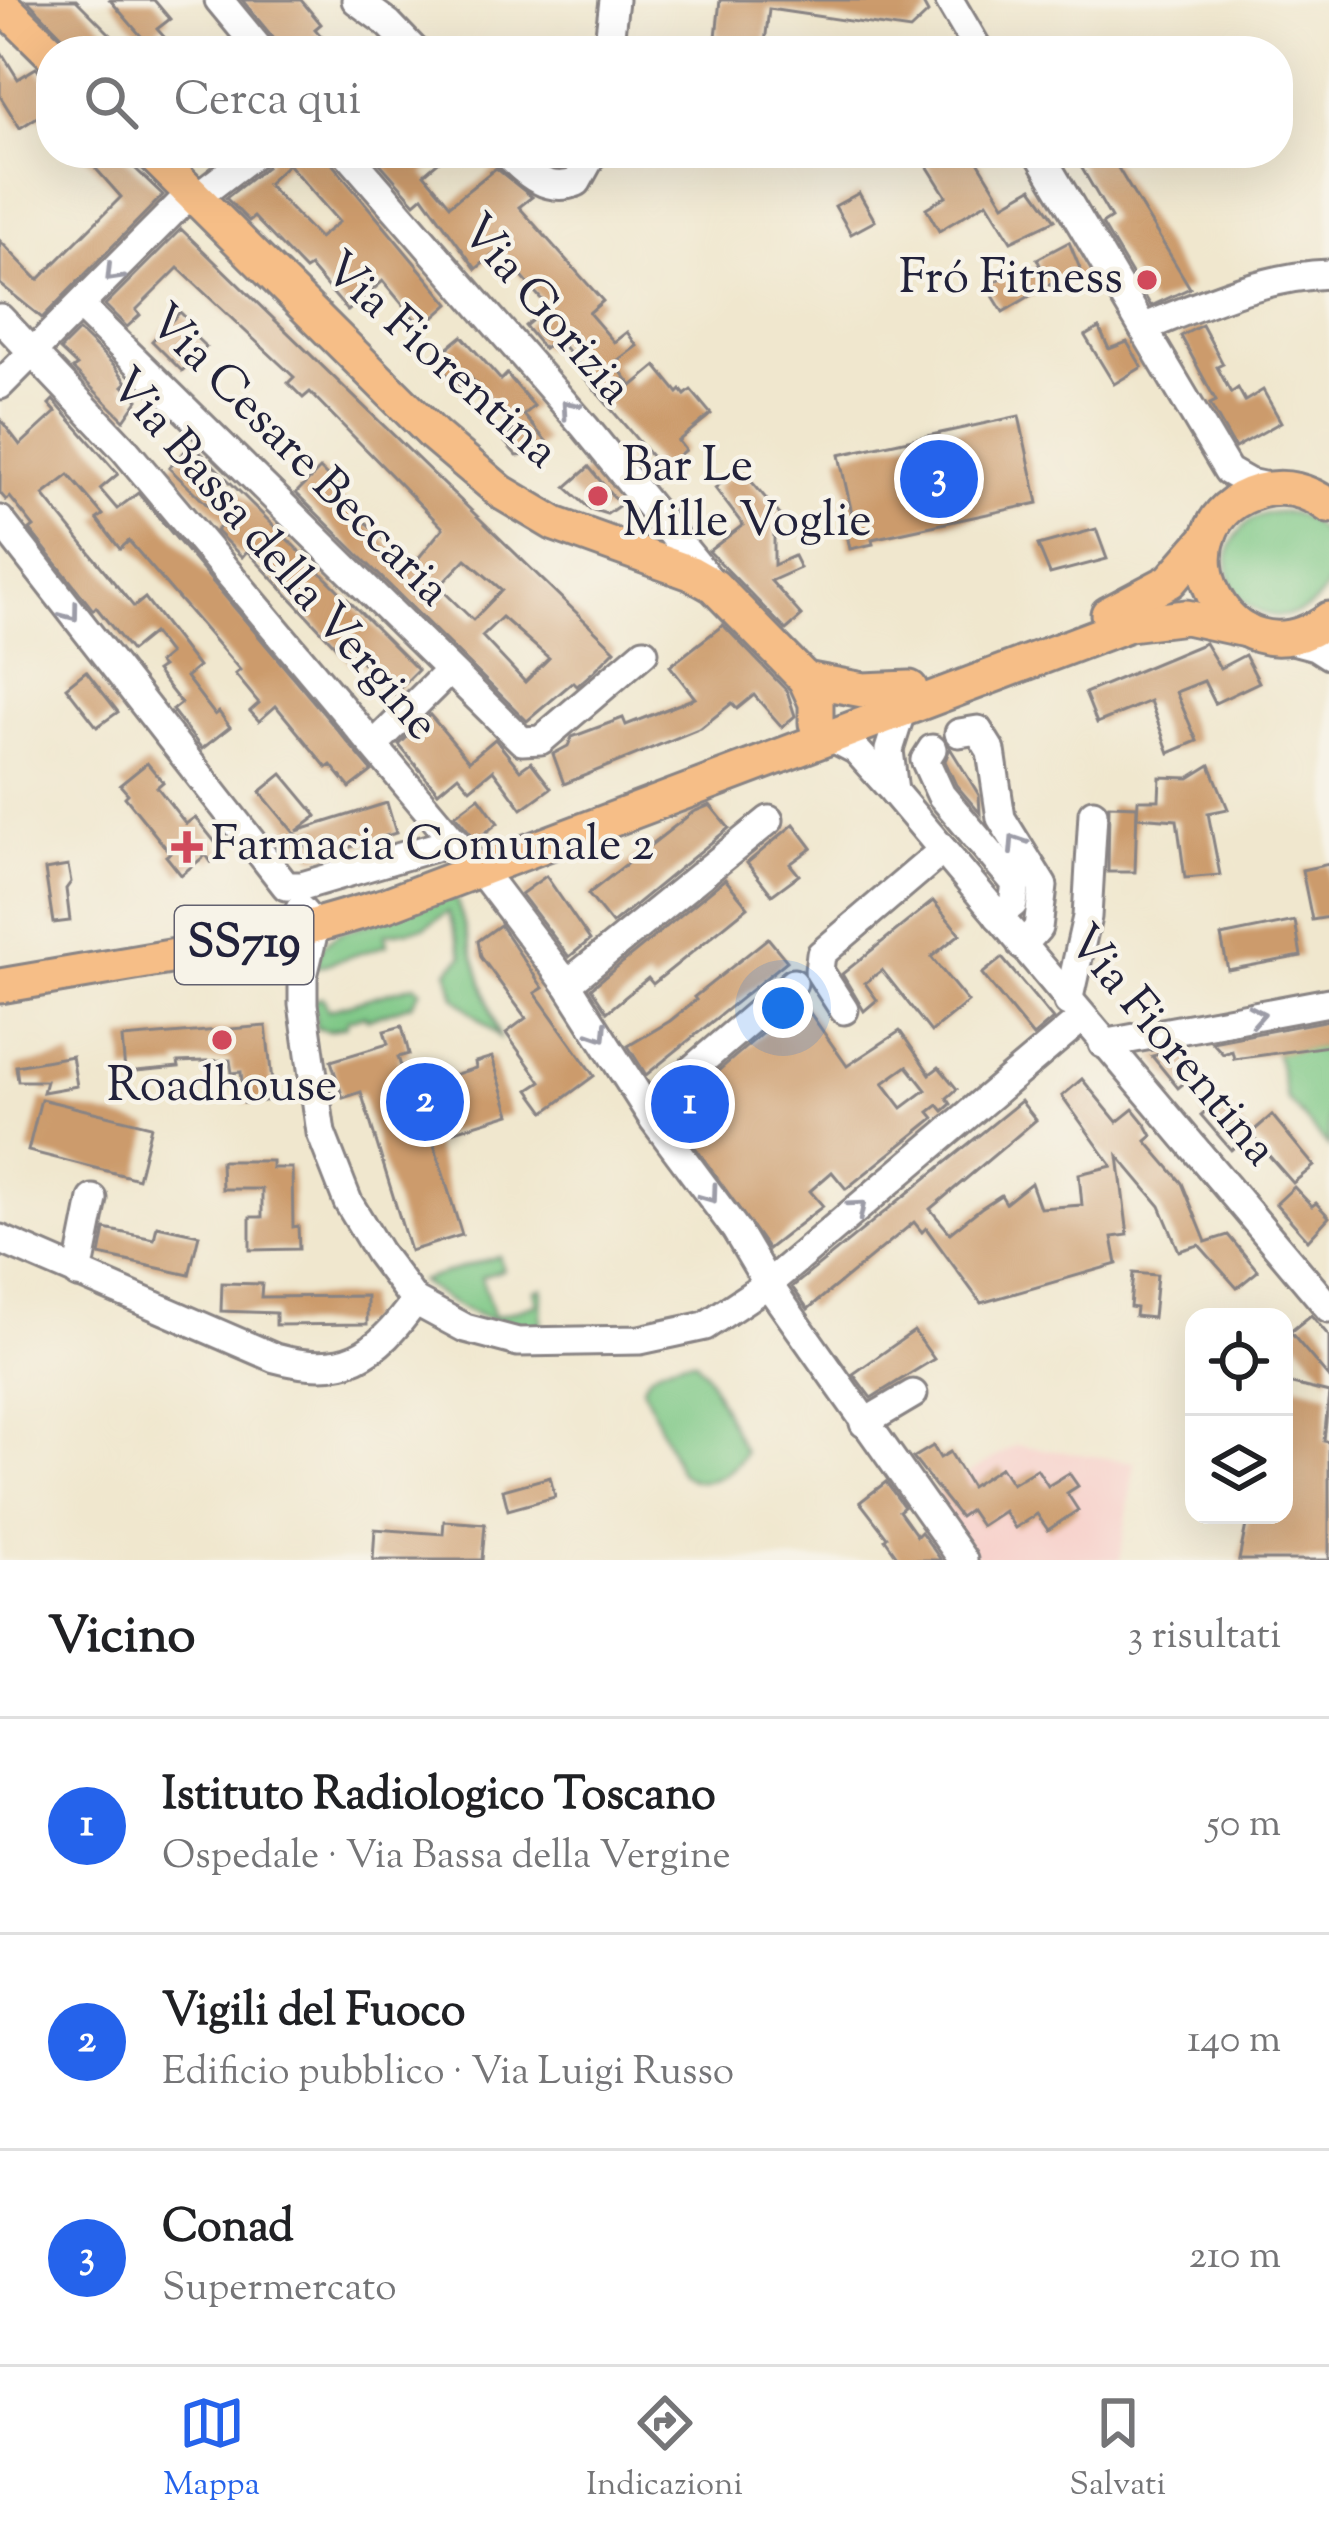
<!DOCTYPE html>
<html lang="it">
<head>
<meta charset="utf-8">
<style>
	:root { --surface:#fff; --page:#f6f6f6; --text:#202124; --muted:#757577; --line:#e0e0e0; --accent:#2563eb }
	body { margin:0; font-family:"Sorts Mill Goudy",serif; background:var(--page); color:var(--text) }
	.controls { position:absolute; right:36px; bottom:36px; display:grid; overflow:hidden; border-radius:24px; box-shadow:0 12px 48px #0002 }
	.controls button { width:108px; height:108px; display:grid; place-items:center; padding:0; border:0; border-bottom:3px solid var(--line); background:var(--surface); color:var(--text); font:60px sans-serif }
	.you { position:absolute; left:783px; top:1008px; width:42px; height:42px; margin:-30px; border:9px solid #fff; border-radius:50%; background:#1a73e8; box-shadow:0 0 0 18px #1a73e833 }
	.badge { display:grid; place-items:center; width:78px; height:78px; border-radius:50%; background:var(--accent); color:#fff; font-size:39px; font-weight:700 }
	.pin { position:absolute; translate:-50% -50%; border:6px solid #fff; box-shadow:0 3px 12px #0006 }
	.list { margin:0; padding:0; list-style:none }
	h2 { display:flex; justify-content:space-between; align-items:center; height:156px; margin:0; padding:0 48px; font-size:51px }
	h2 small { font-size:39px; font-weight:400; color:var(--muted) }
	.list li { display:grid; grid-template-columns:78px 1fr auto; gap:36px; align-items:center; box-sizing:border-box; height:216px; padding:0 48px; border-top:3px solid var(--line) }
	.list b { display:block; font-size:45px; white-space:nowrap }
	.list p { margin:0; font-size:39px; white-space:nowrap; color:var(--muted) }
	.list em { font-size:39px; font-style:normal; color:var(--muted) }
	.icon { flex:none; width:66px; height:66px; fill:none; stroke:currentColor; stroke-width:2; stroke-linecap:round; stroke-linejoin:round }
	.map { position:relative; flex:none; width:1329px; height:1560px; overflow:hidden }
	.search { position:absolute; background:var(--surface); box-shadow:0 12px 48px #0002; left:36px; right:36px; top:36px; height:132px; display:flex; align-items:center; gap:30px; box-sizing:border-box; padding:0 42px; border-radius:48px; color:var(--muted); font-size:45px }
	.sheet { height:804px; background:var(--surface) }
	nav { display:flex; justify-content:space-around; align-items:center; box-sizing:border-box; height:168px; border-top:3px solid var(--line); background:var(--surface); font-size:33px; color:var(--muted) }
	nav a { display:grid; justify-items:center; gap:6px }
	nav .on { color:var(--accent) }
	.map>svg:first-child { display:block }
</style>
</head>
<body>
<div class="map">
<svg width="1329" height="1560" viewBox="0 0 1329 1560">
	<rect width="100%" height="100%" fill="#f7f3e8"/>
	<filter id="ink" filterUnits="userSpaceOnUse"><feTurbulence type="fractalNoise" baseFrequency=".00833" numOctaves="2"/><feDisplacementMap in="SourceGraphic" scale="24" xChannelSelector="R" yChannelSelector="G"/><feConvolveMatrix kernelMatrix="1 2 1 2 8 2 1 2 1" color-interpolation-filters="sRGB"/></filter>
	<filter id="wash" filterUnits="userSpaceOnUse"><feTurbulence type="fractalNoise" baseFrequency=".004" numOctaves="4" result="noise"/><feDisplacementMap in="SourceGraphic" scale="48" xChannelSelector="R" yChannelSelector="G"/><feGaussianBlur stdDeviation="2.7" result="paint"/><feColorMatrix in="noise" values="0 0 0 0 0 0 0 0 0 0 0 0 0 0 0 0 0 1.4 0 .05"/><feComposite in="paint" operator="in"/></filter>
	<g filter="url(#wash)">
		<rect width="100%" height="100%" fill="#f0e7ce"/>
		<path fill="#f7d0ca" d="M 1016,1445 L 1135,1462 L 1120,1560 L 978,1560 L 930,1496 Z"/>
		<g fill="#7dc785" stroke="#507460" stroke-width="3">
			<circle cx="1280" cy="564" r="52"/>
			<path d="M 455,895 L 499,1037 L 455,997 L 448,971 L 463,956 L 448,912 L 425,927 L 385,934 L 387,945 L 314,968 L 323,945 L 339,933 Z"/>
			<path d="M 415,985 L 421,990 L 412,1004 L 368,1019 L 364,1015 L 348,1020 L 346,1026 L 328,1031 L 316,1028 L 313,1000 L 323,997 L 328,1010 Z"/>
			<path d="M 1327,1046 L 1329,1057 L 1329,1147 L 1287,1099 L 1276,1052 Z"/>
			<path d="M 499,1256 L 503,1270 L 481,1277 L 494,1317 L 537,1304 L 534,1290 L 542,1288 L 541,1328 C 496,1325 454,1310 420,1281 Z"/>
			<path d="M 695,1360 L 706,1373 L 744,1452 C 734,1477 695,1494 678,1469 L 643,1387 C 648,1368 677,1359 695,1360 Z"/>
		</g>
		<g id="blocks">
			<g fill="#cc9b6c" fill-rule="evenodd">
				<path d="M 27,0 L 76,0 L 127,51 L 77,51 Z"/>
				<path d="M 110,0 L 154,0 L 170,19 L 157,29 L 166,39 L 153,50 Z"/>
				<path d="M 242,0 L 301,0 L 321,24 L 315,29 L 334,51 L 279,51 L 275,40 Z"/>
				<path d="M 720,0 L 921,0 L 928,13 L 910,30 L 769,9 L 765,43 L 716,37 Z"/>
				<path d="M 0,50 L 18,79 L 36,68 L 51,83 L 51,128 L 39,116 L 20,128 L 0,96 Z"/>
				<path d="M 82,153 L 119,153 L 163,195 L 42,318 L 0,284 L 0,241 L 38,280 L 121,197 Z"/>
				<path d="M 273,153 L 329,153 L 333,165 L 449,304 L 422,328 L 383,281 L 348,311 L 310,267 L 305,270 L 254,217 L 249,221 L 226,198 L 266,167 ZM 288,164 L 339,222 L 319,238 L 267,184 Z"/>
				<path d="M 371,153 L 406,153 L 412,161 L 423,153 L 449,153 L 424,174 L 450,205 L 496,168 L 532,197 L 519,207 L 603,301 L 589,313 L 614,342 L 627,332 L 637,346 L 614,363 L 632,386 L 656,366 L 678,393 L 681,390 L 685,395 L 691,390 L 711,414 L 678,441 L 685,450 L 662,469 L 577,369 L 580,366 L 557,338 L 544,349 L 525,326 L 548,307 L 499,250 L 476,269 L 423,196 L 415,203 Z"/>
				<path d="M 919,153 L 973,153 L 1004,204 L 1032,188 L 1055,220 L 1011,241 L 987,202 L 939,231 L 926,208 L 946,196 Z"/>
				<path d="M 1073,153 L 1109,153 L 1190,288 L 1151,306 L 1102,224 L 1111,218 Z"/>
				<path d="M 859,193 L 875,221 L 851,234 L 835,206 Z"/>
				<path d="M 181,229 L 615,650 L 594,671 L 577,686 L 573,682 L 527,721 L 296,493 L 320,469 L 336,485 L 331,489 L 412,566 L 443,528 L 310,392 L 303,398 L 288,383 L 294,377 L 178,268 L 136,310 L 140,315 L 127,327 L 105,305 ZM 466,559 L 502,590 L 473,620 L 439,587 ZM 502,617 L 549,658 L 525,682 L 482,636 Z"/>
				<path d="M 1069,242 L 1083,276 L 1055,291 L 1050,284 L 1003,312 L 987,286 L 1013,272 L 1016,276 L 1040,265 L 1037,259 Z"/>
				<path d="M 180,312 L 190,322 L 185,327 L 206,347 L 182,371 L 152,341 Z"/>
				<path d="M 1202,325 L 1223,364 L 1217,367 L 1231,393 L 1238,388 L 1245,401 L 1263,390 L 1281,422 L 1235,448 L 1210,404 L 1216,401 L 1181,336 Z"/>
				<path d="M 1099,328 L 1109,349 L 1127,342 L 1142,367 L 1114,384 L 1085,336 Z"/>
				<path d="M 79,331 L 114,365 L 127,382 L 123,386 L 138,400 L 124,420 L 73,369 L 77,366 L 60,350 Z"/>
				<path d="M 462,336 L 501,380 L 507,374 L 534,406 L 524,415 L 546,441 L 529,455 L 517,456 L 503,440 L 515,430 L 470,377 L 458,388 L 434,359 Z"/>
				<path d="M 53,400 L 118,474 L 100,489 L 117,509 L 138,493 L 372,771 L 350,788 L 331,765 L 327,768 L 276,706 L 259,721 L 250,711 L 259,703 L 235,674 L 240,670 L 129,541 L 120,549 L 97,519 L 103,515 L 69,475 L 43,495 L 134,607 L 145,598 L 198,667 L 186,677 L 215,715 L 219,712 L 230,727 L 202,749 L 172,710 L 181,703 L 156,671 L 162,667 L 158,663 L 169,654 L 153,633 L 131,651 L 96,607 L 93,610 L 30,530 L 34,527 L 10,497 L 6,500 L 0,493 L 0,419 L 20,445 L 56,412 L 49,404 Z"/>
				<path d="M 1019,416 L 1038,503 L 872,539 L 873,544 L 850,549 L 846,529 L 855,527 L 839,455 Z"/>
				<path d="M 192,444 L 418,670 L 394,694 L 358,658 L 352,664 L 247,551 L 242,557 L 216,531 L 225,522 L 169,468 Z"/>
				<path d="M 589,467 L 620,505 L 607,514 L 590,509 L 566,487 Z"/>
				<path d="M 740,468 L 781,516 L 774,522 L 774,565 L 794,556 L 800,568 L 771,581 L 802,616 L 786,630 L 709,551 L 743,525 L 715,488 Z"/>
				<path d="M 1096,529 L 1107,559 L 1050,574 L 1038,545 Z"/>
				<path d="M 723,625 L 787,691 L 795,716 L 782,727 L 754,695 L 737,709 L 732,703 L 701,728 L 564,784 L 553,754 L 568,746 L 572,737 L 623,718 L 626,725 L 695,698 L 670,666 Z"/>
				<path d="M 1205,643 L 1220,668 L 1245,655 L 1259,682 L 1215,703 L 1204,681 L 1176,692 L 1197,741 L 1169,753 L 1150,701 L 1097,723 L 1085,693 Z"/>
				<path d="M 86,671 L 118,712 L 97,727 L 66,687 Z"/>
				<path d="M 430,715 L 469,761 L 495,739 L 520,770 L 531,762 L 551,788 L 522,809 L 493,770 L 470,789 L 458,775 L 438,792 L 399,745 Z"/>
				<path d="M 950,748 L 979,795 L 980,813 L 956,785 L 945,761 Z"/>
				<path d="M 147,763 L 163,782 L 157,787 L 186,824 L 195,817 L 223,852 L 211,862 L 206,855 L 181,875 L 166,856 L 170,853 L 125,797 L 128,794 L 120,785 Z"/>
				<path d="M 1210,765 L 1228,809 L 1208,813 L 1220,875 L 1185,878 L 1177,820 L 1137,817 L 1138,800 L 1159,800 L 1160,777 L 1189,778 Z"/>
				<path d="M 282,774 L 317,816 L 297,831 L 387,803 L 396,833 L 315,858 L 260,792 Z"/>
				<path d="M 479,797 L 498,823 L 476,840 L 455,815 Z"/>
				<path d="M 710,805 L 729,828 L 612,924 L 588,894 L 693,812 Z"/>
				<path d="M 1109,805 L 1137,806 L 1135,872 L 1108,872 Z"/>
				<path d="M 794,824 L 812,848 L 790,864 L 799,875 L 772,895 L 747,863 Z"/>
				<path d="M 1329,864 L 1329,917 L 1312,920 L 1302,870 Z"/>
				<path d="M 68,866 L 71,882 L 66,889 L 70,921 L 53,923 L 45,870 Z"/>
				<path d="M 546,876 L 590,940 L 569,957 L 521,894 Z"/>
				<path d="M 725,879 L 748,907 L 653,984 L 648,978 L 607,1012 L 591,988 Z"/>
				<path d="M 933,901 L 960,934 L 931,957 L 968,1002 L 931,1032 L 882,970 L 865,983 L 877,1000 L 864,1011 L 842,974 Z"/>
				<path d="M 1295,921 L 1301,956 L 1228,970 L 1221,936 Z"/>
				<path d="M 500,925 L 543,988 L 535,993 L 594,1076 L 545,1112 L 529,1090 L 541,1082 L 506,1033 L 526,1018 L 481,957 L 478,941 Z"/>
				<path d="M 768,938 L 787,961 L 646,1075 L 628,1046 L 670,1021 L 696,1000 L 694,997 Z"/>
				<path d="M 1002,958 L 1053,1019 L 1033,1036 L 982,974 Z"/>
				<path d="M 801,1000 L 847,1066 L 900,1031 L 930,1074 L 939,1067 L 957,1089 L 947,1098 L 951,1104 L 943,1111 L 938,1105 L 929,1112 L 934,1118 L 846,1189 L 832,1172 L 810,1191 L 823,1206 L 768,1249 L 670,1112 ZM 907,1066 L 926,1090 L 902,1108 L 883,1083 Z"/>
				<path d="M 1329,1020 L 1329,1046 L 1234,1059 L 1232,1051 L 1223,1054 L 1212,1042 Z"/>
				<path d="M 266,1026 L 274,1100 L 244,1103 L 241,1072 L 232,1073 L 230,1060 L 178,1062 L 179,1067 L 125,1072 L 122,1038 Z"/>
				<path d="M 402,1026 L 409,1054 L 398,1057 L 408,1089 L 476,1068 L 475,1062 L 492,1057 L 510,1114 L 432,1138 L 462,1235 L 410,1251 L 361,1092 L 343,1098 L 331,1061 L 388,1044 L 384,1031 Z"/>
				<path d="M 1182,1048 L 1200,1070 L 1178,1088 L 1152,1056 Z"/>
				<path d="M 72,1056 L 77,1086 L 43,1092 L 46,1081 L 18,1081 L 16,1066 Z"/>
				<path d="M 1082,1079 L 1117,1122 L 1133,1109 L 1146,1125 L 1152,1136 L 1146,1141 L 1182,1183 L 1206,1242 L 1228,1235 L 1258,1271 L 1237,1288 L 1199,1245 L 1179,1251 L 1160,1206 L 1118,1156 L 1128,1235 L 1112,1237 L 1117,1264 L 981,1303 L 926,1228 L 922,1232 L 914,1222 L 808,1309 L 792,1287 L 1021,1101 L 1036,1120 L 930,1209 L 950,1233 L 981,1208 L 1001,1195 L 1006,1203 L 1031,1183 L 1040,1208 L 1082,1205 L 1079,1174 L 1112,1166 L 1062,1096 Z"/>
				<path d="M 41,1099 L 151,1126 L 138,1179 L 28,1151 Z"/>
				<path d="M 1220,1099 L 1250,1134 L 1231,1150 L 1201,1115 Z"/>
				<path d="M 1272,1115 L 1314,1166 L 1293,1183 L 1250,1134 Z"/>
				<path d="M 221,1161 L 272,1161 L 272,1168 L 292,1168 L 293,1227 L 298,1226 L 299,1249 L 250,1250 L 250,1217 L 262,1217 L 262,1189 L 222,1189 Z"/>
				<path d="M 1294,1187 L 1312,1206 L 1316,1203 L 1329,1217 L 1308,1240 L 1276,1204 Z"/>
				<path d="M 157,1226 L 199,1235 L 189,1275 L 100,1255 L 105,1229 L 154,1239 Z"/>
				<path d="M 1133,1273 L 1157,1275 L 1153,1318 L 1135,1316 L 1136,1308 L 1130,1307 Z"/>
				<path d="M 222,1283 L 262,1284 L 261,1297 L 367,1296 L 367,1324 L 276,1325 L 276,1313 L 221,1311 Z"/>
				<path d="M 1311,1315 L 1329,1336 L 1329,1378 L 1290,1332 Z"/>
				<path d="M 914,1331 L 934,1359 L 871,1398 L 853,1374 Z"/>
				<path d="M 1284,1382 L 1329,1393 L 1324,1441 L 1329,1442 L 1329,1560 L 1239,1560 L 1248,1515 L 1284,1515 Z"/>
				<path d="M 933,1446 L 940,1458 L 950,1452 L 971,1487 L 1001,1467 L 1012,1484 L 1037,1469 L 1048,1486 L 1069,1473 L 1078,1486 L 1067,1493 L 1078,1510 L 1048,1530 L 1037,1514 L 1015,1528 L 1004,1511 L 981,1526 L 970,1510 L 960,1517 L 913,1458 Z"/>
				<path d="M 550,1477 L 555,1497 L 508,1510 L 503,1490 Z"/>
				<path d="M 886,1482 L 904,1507 L 899,1511 L 917,1536 L 921,1532 L 941,1560 L 900,1560 L 885,1539 L 887,1537 L 860,1502 Z"/>
				<path d="M 444,1521 L 485,1524 L 482,1560 L 373,1560 L 375,1529 L 443,1534 Z"/>
			</g>
		</g>
	</g>
	<g filter="url(#ink)">
		<use href="#blocks" fill-opacity="0" stroke="#898484" stroke-width="3"/>
		<g fill="none" stroke-linecap="round" stroke-linejoin="round">
			<g stroke="#898484" stroke-width="33">
				<g id="minor">
					<path d="M 219,0 L 261,51"/>
					<path d="M 356,0 L 389,24 L 415,51"/>
					<path d="M 949,0 L 979,51"/>
					<path d="M 608,51 L 614,0"/>
					<path d="M 347,153 L 585,427 L 713,584"/>
					<path d="M 506,153 C 526,173 547,194 577,182 L 593,153"/>
					<path d="M 1039,153 L 1228,471 L 1249,483 L 1272,488"/>
					<path d="M 196,198 L 255,153"/>
					<path d="M 81,307 L 522,741 L 541,740 L 644,652"/>
					<path d="M 0,318 L 124,449 L 468,858"/>
					<path d="M 1143,328 C 1203,304 1264,276 1329,274"/>
					<path d="M 0,385 L 191,193"/>
					<path d="M 0,520 L 286,886 L 302,886 L 455,841"/>
					<path d="M 1285,638 L 1315,646 L 1329,655"/>
					<path d="M 959,733 L 978,730 L 991,751 L 1001,818 L 1043,886 L 1038,928 L 1022,946"/>
					<path d="M 831,737 L 856,750 L 894,792 L 1329,1308"/>
					<path d="M 375,744 L 449,671"/>
					<path d="M 932,749 L 925,760 L 941,795 L 1016,884 L 1013,904 L 998,916"/>
					<path d="M 894,792 L 889,750 L 902,709"/>
					<path d="M 481,871 L 567,984 L 654,1120 L 736,1230 L 768,1284 L 963,1560"/>
					<path d="M 300,909 L 315,926 L 303,976 L 303,1004 L 321,1133 L 348,1202 L 379,1253 L 415,1301 L 465,1328 L 518,1342 L 640,1340 L 705,1326 L 768,1284 L 1082,1018"/>
					<path d="M 567,984 L 769,820"/>
					<path d="M 1068,1002 L 1087,917 L 1093,813"/>
					<path d="M 844,1010 L 819,971 L 821,954 L 943,850"/>
					<path d="M 1103,1044 L 1329,1002"/>
					<path d="M 647,1108 L 793,983"/>
					<path d="M 0,1239 L 275,1358 C 345,1377 375,1357 415,1301"/>
					<path d="M 78,1274 L 93,1199"/>
					<path d="M 864,1423 L 913,1394"/>
				</g>
			</g>
			<g stroke="#898484" stroke-width="39">
				<g id="major">
					<path d="M 0,3 L 51,53"/>
					<path d="M 151,153 L 434,435 L 501,492 L 555,524 L 691,573 L 714,586 L 805,679 L 816,703 L 816,723"/>
					<path d="M 1329,506 C 1309,491 1285,484 1260,491 C 1148,522 1226,695 1329,619"/>
					<path d="M 1108,614 L 1170,581 L 1209,536"/>
					<path d="M 805,679 L 863,690 L 910,688"/>
					<path d="M 0,986 L 258,942 L 386,905 L 1129,624 L 1186,617 L 1246,630"/>
				</g>
			</g>
			<use href="#minor" stroke="#fff" stroke-width="27"/>
			<use href="#major" stroke="#f6be87" stroke-width="33"/>
		</g>
		<defs><path id="oneway-chevron" d="M-2-3.5L2.5 0L-2 3.5" fill="none" stroke-width="1.6" stroke-linecap="round" stroke-linejoin="round" transform="scale(3)"/></defs>
		<g stroke="#9c9ca7">
			<use href="#oneway-chevron" transform="translate(113 274) rotate(134)"/>
			<use href="#oneway-chevron" transform="translate(569 408) rotate(-131)"/>
			<use href="#oneway-chevron" transform="translate(71 613) rotate(53)"/>
			<use href="#oneway-chevron" transform="translate(1016 843) rotate(-123)"/>
			<use href="#oneway-chevron" transform="translate(1257 1015) rotate(-11)"/>
			<use href="#oneway-chevron" transform="translate(600 1033) rotate(57)"/>
			<use href="#oneway-chevron" transform="translate(710 1195) rotate(54)"/>
			<use href="#oneway-chevron" transform="translate(858 1208) rotate(-40)"/>
		</g>
	</g>
	<g fill="#d1495b" stroke="#f7f3e8" stroke-width="4.5">
		<circle cx="1147" cy="280" r="12"/>
		<circle cx="598" cy="496" r="12"/>
		<path d="M181 829h12v12h12v12h-12v12h-12v-12h-12v-12h12z"/>
		<circle cx="222" cy="1040" r="12"/>
	</g>
	<g text-anchor="middle" dominant-baseline="central" stroke-width="9" stroke-linejoin="round" paint-order="stroke">
		<rect fill="#f7f3e8" stroke="#62616f" stroke-width="3" x="175" y="906" width="138" height="78" rx="9"/>
		<g font-size="45" font-weight="bold" fill="#22223b">
			<text x="244" y="945">SS719</text>
		</g>
		<g font-size="48" fill="#22223b" stroke="#f7f3e8" text-anchor="start">
			<text x="1123" y="280" text-anchor="end">Fró Fitness</text>
			<text x="622" y="468">Bar Le<tspan x="622" dy="55">Mille Voglie</tspan></text>
			<text x="211" y="847">Farmacia Comunale 2</text>
			<text x="222" y="1088" text-anchor="middle">Roadhouse</text>
		</g>
		<g font-size="48" fill="#22223b" stroke="#f7f3e8">
			<text transform="translate(544 311) rotate(49)">Via Gorizia</text>
			<text transform="translate(439 362) rotate(42)">Via Fiorentina</text>
			<text transform="translate(297 457) rotate(45)">Via Cesare Beccaria</text>
			<text transform="translate(272 556) rotate(49)">Via Bassa della Vergine</text>
			<text transform="translate(1170 1047) rotate(50)">Via Fiorentina</text>
		</g>
	</g>
</svg>
<div class="controls">
<button><svg class="icon" aria-label="locate" viewBox="0 0 24 24"><circle cx="12" cy="12" r="6"/><path d="M12 2v4M12 18v4M2 12h4M18 12h4"/></svg></button>
<button><svg class="icon" aria-label="layers" viewBox="0 0 24 24"><path d="M12 4l9 5-9 5-9-5zM3 14l9 5 9-5"/></svg></button>
</div>
<div class="you"></div>
<div class="pin badge" style="left:690px;top:1104px">1</div>
<div class="pin badge" style="left:425px;top:1102px">2</div>
<div class="pin badge" style="left:939px;top:479px">3</div>
<div class="search"><svg class="icon" aria-label="search" viewBox="0 0 24 24"><circle cx="10" cy="10" r="6"/><path d="M15 15l6 6"/></svg>Cerca qui</div>
</div>
<section class="sheet">
<h2>Vicino<small>3 risultati</small></h2>
<ul class="list">
<li><span class="badge">1</span><div><b>Istituto Radiologico Toscano</b><p>Ospedale · Via Bassa della Vergine</p></div><em>50 m</em></li>
<li><span class="badge">2</span><div><b>Vigili del Fuoco</b><p>Edificio pubblico · Via Luigi Russo</p></div><em>140 m</em></li>
<li><span class="badge">3</span><div><b>Conad</b><p>Supermercato</p></div><em>210 m</em></li>
</ul>
</section>
<nav>
<a class="on"><svg class="icon" aria-label="map" viewBox="0 0 24 24"><path d="M3 6l6-2 6 2 6-2v14l-6 2-6-2-6 2zM9 4v14M15 6v14"/></svg>Mappa</a>
<a><svg class="icon" aria-label="directions" viewBox="0 0 24 24"><path d="M12 3l9 9-9 9-9-9zM9 14v-3h6M13 9l2 2-2 2"/></svg>Indicazioni</a>
<a><svg class="icon" aria-label="saved" viewBox="0 0 24 24"><path d="M7 4h10v16l-5-4-5 4z"/></svg>Salvati</a>
</nav>
</body>
</html>
